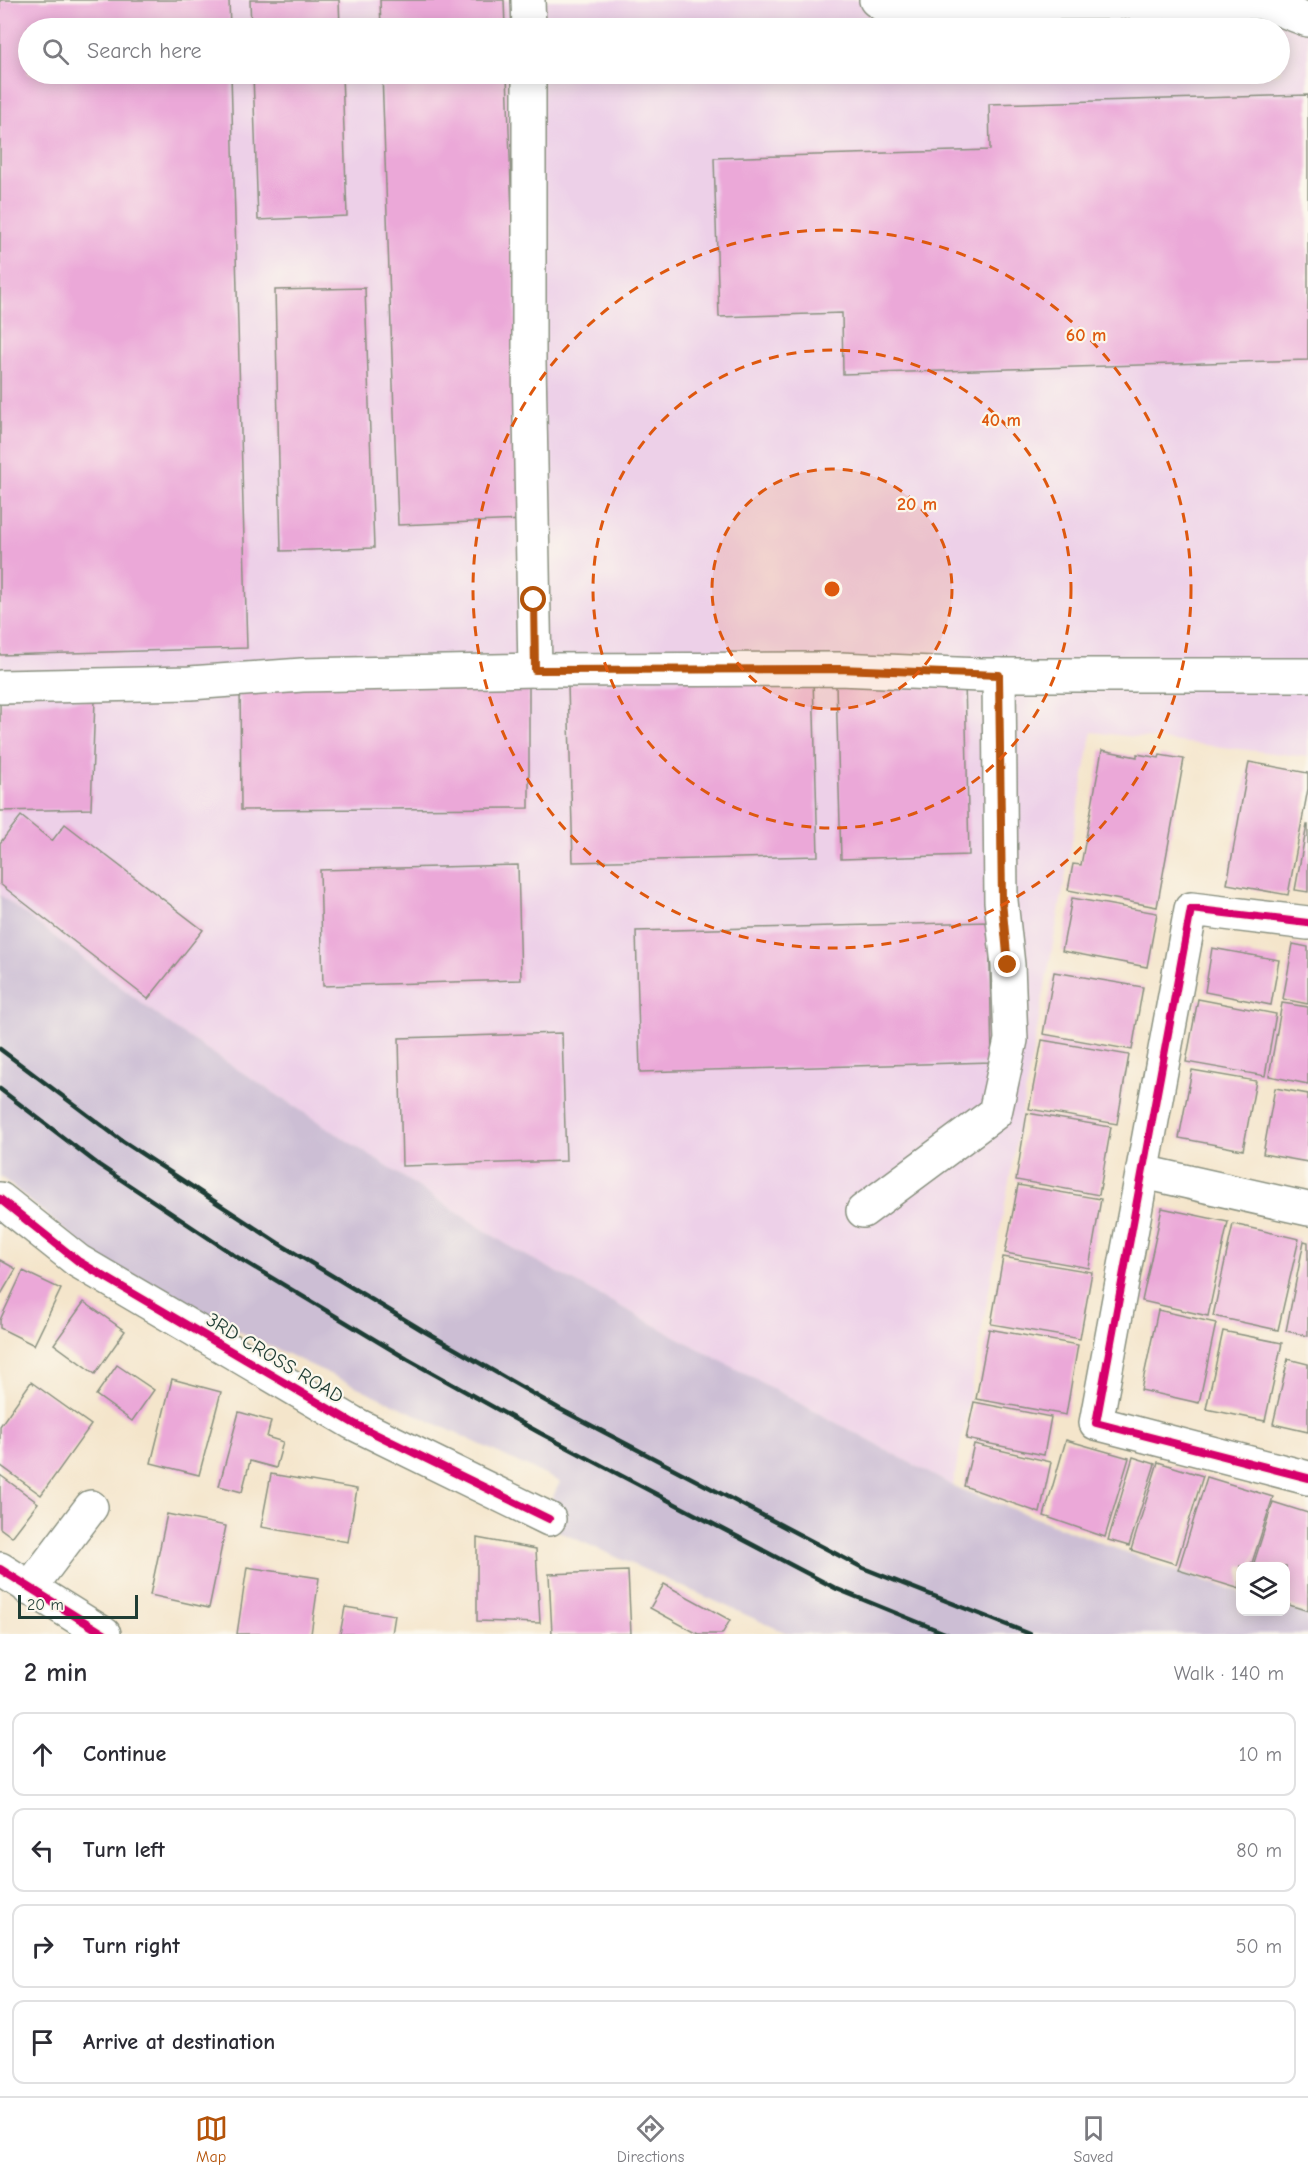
<!DOCTYPE html>
<html lang="en">
<head>
<meta charset="utf-8">
<style>
	:root { --surface:#fff; --page:#f2f2f3; --text:#2b2b33; --muted:#7c7c81; --line:#e1e1e2; --accent:#b45309 }
	body { margin:0; font-family:"Comic Neue",sans-serif; background:var(--page); color:var(--text) }
	.controls { position:absolute; right:18px; bottom:18px; display:grid; overflow:hidden; border-radius:12px; box-shadow:0 3px 15px #0003 }
	.controls button { width:54px; height:54px; display:grid; place-items:center; padding:0; border:0; border-bottom:2px solid var(--line); background:var(--surface); color:var(--text); font:30px sans-serif }
	.scale { position:absolute; left:18px; bottom:15px; width:120px; box-sizing:border-box; padding-left:6px; border:3px solid #1f3d34; border-top:0; font-size:16px; line-height:21px; white-space:nowrap; color:#1f3d34; -webkit-text-stroke:4px #fbf7ec; paint-order:stroke }
	.stop { position:absolute; width:18px; height:18px; margin:-14px; border:4px solid #b45309; border-radius:50%; background:#fff }
	.stop.end { background:#b45309; border-color:#fff; box-shadow:0 2px 6px #0008 }
	.list { margin:0; padding:0; list-style:none }
	h2 { display:flex; justify-content:space-between; align-items:center; height:78px; margin:0; padding:0 24px; font-size:26px }
	h2 small { font-size:20px; font-weight:400; color:var(--muted) }
	.list li { display:grid; grid-template-columns:39px 1fr auto; gap:18px; align-items:center; box-sizing:border-box; height:84px; margin:0 12px 12px; padding:0 12px; border:2px solid var(--line); border-radius:12px }
	.list b { display:block; font-size:22px; white-space:nowrap }
	.list em { font-size:20px; font-style:normal; color:var(--muted) }
	.icon { flex:none; width:33px; height:33px; fill:none; stroke:currentColor; stroke-width:2; stroke-linecap:round; stroke-linejoin:round }
	.map { position:relative; flex:none; width:1308px; height:1634px; overflow:hidden }
	.search { position:absolute; background:var(--surface); box-shadow:0 3px 15px #0003; left:18px; right:18px; top:18px; height:66px; display:flex; align-items:center; gap:15px; box-sizing:border-box; padding:0 21px; border-radius:33px; color:var(--muted); font-size:22px }
	.sheet { height:462px; background:var(--surface) }
	nav { display:flex; justify-content:space-around; align-items:center; box-sizing:border-box; height:84px; border-top:2px solid var(--line); background:var(--surface); font-size:16px; color:var(--muted) }
	nav a { display:grid; justify-items:center; gap:3px }
	nav .on { color:var(--accent) }
	.map>svg:first-child { display:block }
</style>
</head>
<body>
<div class="map">
<svg width="1308" height="1634" viewBox="0 0 1308 1634">
	<rect width="100%" height="100%" fill="#fbf7ec"/>
	<filter id="ink" filterUnits="userSpaceOnUse"><feTurbulence type="fractalNoise" baseFrequency=".0167" numOctaves="2"/><feDisplacementMap in="SourceGraphic" scale="12" xChannelSelector="R" yChannelSelector="G"/><feConvolveMatrix kernelMatrix="1 2 1 2 8 2 1 2 1" color-interpolation-filters="sRGB"/></filter>
	<filter id="wash" filterUnits="userSpaceOnUse"><feTurbulence type="fractalNoise" baseFrequency=".008" numOctaves="4" result="noise"/><feDisplacementMap in="SourceGraphic" scale="24" xChannelSelector="R" yChannelSelector="G"/><feGaussianBlur stdDeviation="1.35" result="paint"/><feColorMatrix in="noise" values="0 0 0 0 0 0 0 0 0 0 0 0 0 0 0 0 0 1.4 0 .05"/><feComposite in="paint" operator="in"/></filter>
	<g filter="url(#wash)">
		<rect width="100%" height="100%" fill="#f4e5cb"/>
		<path fill="#edd0e8" fill-rule="evenodd" d="M 0,0 L 1308,0 L 1308,757 L 1092,732 L 953,1486 L 512,1248 L 177,1030 L 0,895 ZM 28,28 L 1280,28 L 1280,74 L 28,74 Z"/>
		<path fill="#ccbed4" d="M 0,895 L 177,1030 L 512,1248 L 953,1486 L 1172,1570 L 1240,1592 L 1240,1612 L 1286,1612 L 1286,1607 L 1308,1615 L 1308,1634 L 789,1634 L 540,1523 L 560,1482 L 119,1275 L 0,1176 Z"/>
		<g id="blocks">
			<g fill="#eba8d8">
				<path d="M 0,0 L 229,0 L 230,28 L 28,28 L 28,74 L 231,74 L 247,648 L 0,655 Z"/>
				<path d="M 250,0 L 339,0 L 340,28 L 251,28 Z"/>
				<path d="M 380,0 L 504,0 L 505,28 L 381,28 Z"/>
				<path d="M 253,74 L 342,74 L 347,216 L 258,220 Z"/>
				<path d="M 382,74 L 507,74 L 523,520 L 398,525 Z"/>
				<path d="M 1308,95 L 1308,360 L 843,374 L 842,313 L 719,317 L 714,158 L 990,150 L 989,104 Z"/>
				<path d="M 365,288 L 374,548 L 281,551 L 275,290 Z"/>
				<path d="M 813,678 L 818,856 L 573,862 L 568,685 Z"/>
				<path d="M 965,681 L 969,855 L 841,859 L 836,685 Z"/>
				<path d="M 529,682 L 529,808 L 241,810 L 240,683 Z"/>
				<path d="M 95,700 L 91,809 L 0,811 L 0,704 Z"/>
				<path d="M 1102,750 L 1137,757 L 1137,754 L 1159,758 L 1160,755 L 1184,759 L 1157,907 L 1068,890 L 1073,864 L 1081,865 Z"/>
				<path d="M 1249,762 L 1308,773 L 1308,789 L 1288,895 L 1227,884 Z"/>
				<path d="M 21,816 L 52,841 L 65,824 L 203,930 L 148,999 L 0,884 L 0,843 Z"/>
				<path d="M 1307,825 L 1308,825 L 1308,892 L 1295,890 Z"/>
				<path d="M 518,865 L 521,980 L 323,986 L 320,870 Z"/>
				<path d="M 1072,898 L 1157,913 L 1147,967 L 1062,951 Z"/>
				<path d="M 989,922 L 992,1062 L 640,1072 L 636,931 Z"/>
				<path d="M 1293,944 L 1308,947 L 1308,1004 L 1283,999 Z"/>
				<path d="M 1212,948 L 1279,960 L 1271,1005 L 1205,992 Z"/>
				<path d="M 1054,972 L 1143,987 L 1132,1050 L 1043,1034 Z"/>
				<path d="M 1198,999 L 1276,1014 L 1265,1076 L 1186,1062 Z"/>
				<path d="M 1282,1003 L 1308,1007 L 1308,1084 L 1269,1076 Z"/>
				<path d="M 562,1033 L 566,1161 L 402,1166 L 399,1038 Z"/>
				<path d="M 1042,1040 L 1129,1055 L 1117,1124 L 1029,1109 Z"/>
				<path d="M 1192,1070 L 1256,1081 L 1243,1150 L 1179,1138 Z"/>
				<path d="M 1275,1088 L 1308,1094 L 1308,1162 L 1263,1154 Z"/>
				<path d="M 1027,1113 L 1111,1127 L 1099,1195 L 1016,1180 Z"/>
				<path d="M 1018,1185 L 1101,1199 L 1089,1268 L 1005,1253 Z"/>
				<path d="M 1162,1208 L 1228,1222 L 1208,1316 L 1142,1301 Z"/>
				<path d="M 1233,1224 L 1299,1239 L 1278,1330 L 1213,1316 Z"/>
				<path d="M 1304,1241 L 1308,1242 L 1308,1336 L 1286,1331 Z"/>
				<path d="M 1003,1257 L 1092,1272 L 1080,1339 L 991,1324 Z"/>
				<path d="M 0,1260 L 16,1269 L 0,1296 Z"/>
				<path d="M 23,1271 L 61,1289 L 34,1345 L 0,1328 L 0,1320 Z"/>
				<path d="M 84,1302 L 125,1331 L 95,1374 L 54,1344 Z"/>
				<path d="M 1158,1310 L 1216,1323 L 1199,1403 L 1141,1390 Z"/>
				<path d="M 989,1329 L 1078,1345 L 1066,1415 L 976,1399 Z"/>
				<path d="M 1223,1331 L 1282,1343 L 1265,1421 L 1206,1409 Z"/>
				<path d="M 1288,1359 L 1308,1364 L 1308,1432 L 1273,1424 Z"/>
				<path d="M 117,1365 L 154,1390 L 132,1421 L 96,1395 Z"/>
				<path d="M 172,1379 L 221,1392 L 199,1475 L 151,1463 Z"/>
				<path d="M 31,1382 L 91,1425 L 41,1495 L 0,1465 L 0,1426 Z"/>
				<path d="M 974,1402 L 1051,1417 L 1044,1455 L 966,1439 Z"/>
				<path d="M 239,1412 L 271,1421 L 267,1437 L 283,1442 L 276,1468 L 250,1461 L 242,1492 L 219,1486 Z"/>
				<path d="M 1066,1440 L 1129,1458 L 1105,1537 L 1044,1516 Z"/>
				<path d="M 974,1444 L 1051,1462 L 1040,1513 L 964,1486 Z"/>
				<path d="M 1133,1457 L 1155,1464 L 1129,1546 L 1108,1540 Z"/>
				<path d="M 1158,1462 L 1203,1476 L 1176,1564 L 1131,1550 Z"/>
				<path d="M 271,1474 L 357,1489 L 348,1542 L 261,1527 Z"/>
				<path d="M 0,1475 L 38,1503 L 12,1537 L 0,1528 Z"/>
				<path d="M 1207,1477 L 1273,1497 L 1251,1566 L 1240,1566 L 1240,1589 L 1178,1570 Z"/>
				<path d="M 1273,1502 L 1308,1513 L 1308,1611 L 1286,1604 L 1286,1566 L 1253,1566 Z"/>
				<path d="M 167,1514 L 226,1526 L 209,1608 L 150,1595 Z"/>
				<path d="M 477,1538 L 536,1549 L 540,1623 L 477,1621 Z"/>
				<path d="M 247,1567 L 319,1578 L 311,1634 L 237,1634 Z"/>
				<path d="M 628,1571 L 631,1634 L 552,1634 L 549,1574 Z"/>
				<path d="M 664,1584 L 730,1620 L 722,1634 L 698,1634 L 650,1608 Z"/>
				<path d="M 345,1607 L 395,1615 L 392,1634 L 340,1634 Z"/>
			</g>
		</g>
	</g>
	<g filter="url(#ink)">
		<use href="#blocks" fill-opacity="0" stroke="#8a9180" stroke-width="1.5"/>
		<g fill="none" stroke-linecap="round" stroke-linejoin="round">
			<g stroke="#8a9180" stroke-width="36">
				<g id="minor">
					<path d="M 528,0 L 529,28"/>
					<path d="M 876,0 L 893,12 L 1053,3 L 1261,2 L 1308,20"/>
					<path d="M 535,670 L 839,669 L 980,675 L 1308,675"/>
					<path d="M 0,687 L 190,683 L 302,675 L 535,670 L 529,362 L 529,74"/>
					<path d="M 1308,923 L 1191,909 L 1096,1423 L 1308,1478"/>
					<path d="M 1144,1172 L 1308,1209"/>
					<path d="M 0,1199 L 78,1261 L 353,1423 L 549,1519"/>
					<path d="M 863,1211 L 995,1113 L 1011,1040 L 1008,965 L 1001,901 L 999,675"/>
					<path d="M 0,1569 L 104,1634"/>
					<path d="M 29,1589 L 91,1507"/>
				</g>
			</g>
			<use href="#minor" stroke="#fff" stroke-width="33"/>
			<g stroke="#1f3d34" stroke-width="4.5">
				<path d="M 0,1049 L 121,1140 L 278,1243 L 422,1330 L 558,1408 L 863,1568 L 1030,1634"/>
				<path d="M 0,1089 L 99,1165 L 237,1257 L 407,1359 L 540,1433 L 837,1589 L 947,1634"/>
			</g>
			<g stroke="#fbf7ec" stroke-width="11">
				<g id="cycleway">
					<path d="M 1308,923 L 1191,909 L 1096,1423 L 1308,1478"/>
					<path d="M 0,1199 L 78,1261 L 353,1423 L 549,1519"/>
					<path d="M 0,1569 L 104,1634"/>
				</g>
			</g>
			<use href="#cycleway" stroke="#d6006c" stroke-width="8"/>
		</g>
	</g>
	<g fill="none" stroke-linecap="round" stroke-linejoin="round" filter="url(#ink)">
		<path stroke="#b45309" stroke-width="8" d="M 534,600 L 535,670 L 839,669 L 999,675 L 1002,901 L 1008,965"/>
	</g>
	<circle cx="832" cy="589" r="120" fill="#de580e" fill-opacity=".12"/>
	<g fill="none" stroke="#de580e" stroke-width="3" stroke-dasharray="10 8">
		<circle cx="832" cy="589" r="120"/>
		<circle cx="832" cy="589" r="239"/>
		<circle cx="832" cy="589" r="359"/>
	</g>
	<g text-anchor="middle" dominant-baseline="central" stroke-width="4.5" stroke-linejoin="round" paint-order="stroke">
		<g font-size="20" fill="#1f3d34" stroke="#fbf7ec">
			<text transform="translate(275 1358) rotate(31)">3RD CROSS ROAD</text>
		</g>
	</g>
	<circle cx="832" cy="589" r="9" fill="#de580e" stroke="#fbf7ec" stroke-width="3"/>
	<g font-size="18" text-anchor="middle" font-weight="bold" fill="#de580e" stroke="#fbf7ec" stroke-width="4.5" stroke-linejoin="round" paint-order="stroke">
		<text x="1086" y="341">60 m</text>
		<text x="1001" y="426">40 m</text>
		<text x="917" y="510">20 m</text>
	</g>
</svg>
<div class="controls">
<button><svg class="icon" aria-label="layers" viewBox="0 0 24 24"><path d="M12 4l9 5-9 5-9-5zM3 14l9 5 9-5"/></svg></button>
</div>
<div class="scale">20 m</div>
<div class="stop" style="left:534px;top:600px"></div>
<div class="stop end" style="left:1008px;top:965px"></div>
<div class="search"><svg class="icon" aria-label="search" viewBox="0 0 24 24"><circle cx="10" cy="10" r="6"/><path d="M15 15l6 6"/></svg>Search here</div>
</div>
<section class="sheet">
<h2>2 min<small>Walk · 140 m</small></h2>
<ul class="list">
<li><svg class="icon" aria-label="ahead" viewBox="0 0 24 24"><path d="M12 20V5M6 11l6-6 6 6"/></svg><div><b>Continue</b></div><em>10 m</em></li>
<li><svg class="icon" aria-label="left" viewBox="0 0 24 24"><path d="M17 20v-9H6M10 6l-5 5 5 5"/></svg><div><b>Turn left</b></div><em>80 m</em></li>
<li><svg class="icon" aria-label="right" viewBox="0 0 24 24"><path d="M7 20v-9h11M14 6l5 5-5 5"/></svg><div><b>Turn right</b></div><em>50 m</em></li>
<li><svg class="icon" aria-label="arrive" viewBox="0 0 24 24"><path d="M6 21V4h12l-3 4 3 4H6"/></svg><div><b>Arrive at destination</b></div></li>
</ul>
</section>
<nav>
<a class="on"><svg class="icon" aria-label="map" viewBox="0 0 24 24"><path d="M3 6l6-2 6 2 6-2v14l-6 2-6-2-6 2zM9 4v14M15 6v14"/></svg>Map</a>
<a><svg class="icon" aria-label="directions" viewBox="0 0 24 24"><path d="M12 3l9 9-9 9-9-9zM9 14v-3h6M13 9l2 2-2 2"/></svg>Directions</a>
<a><svg class="icon" aria-label="saved" viewBox="0 0 24 24"><path d="M7 4h10v16l-5-4-5 4z"/></svg>Saved</a>
</nav>
</body>
</html>
